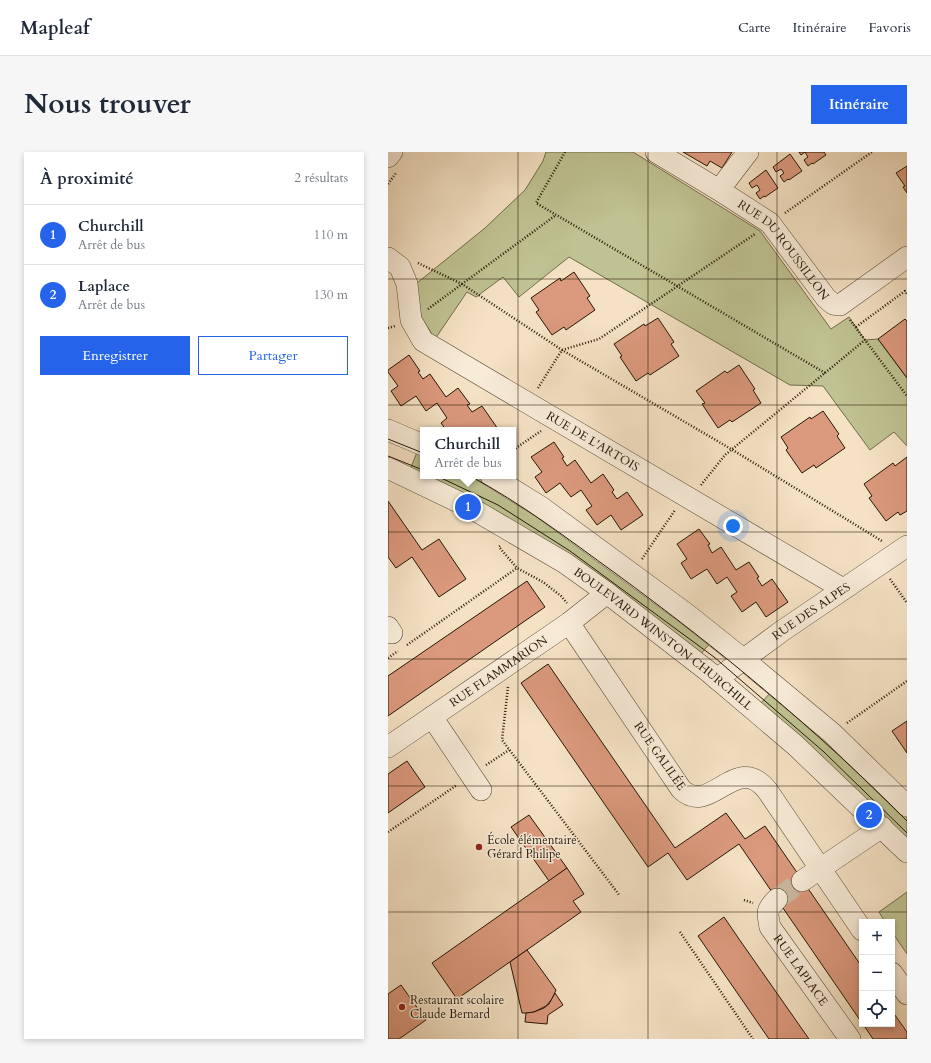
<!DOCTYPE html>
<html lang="fr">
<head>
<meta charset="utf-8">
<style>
	:root { --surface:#fff; --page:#f6f6f7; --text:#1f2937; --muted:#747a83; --line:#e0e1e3; --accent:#2563eb }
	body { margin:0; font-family:Cardo,serif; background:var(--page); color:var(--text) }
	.controls { position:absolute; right:12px; bottom:12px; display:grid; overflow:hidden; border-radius:0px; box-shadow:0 2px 6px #0003 }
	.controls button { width:36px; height:36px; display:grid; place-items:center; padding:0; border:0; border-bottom:1px solid var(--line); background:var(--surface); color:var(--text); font:20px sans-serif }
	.you { position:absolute; left:345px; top:374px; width:14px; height:14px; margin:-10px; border:3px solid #fff; border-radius:50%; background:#1a73e8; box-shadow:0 0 0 6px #1a73e833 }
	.badge { display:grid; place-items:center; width:26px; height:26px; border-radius:50%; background:var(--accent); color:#fff; font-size:13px; font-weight:700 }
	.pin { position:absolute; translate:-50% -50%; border:2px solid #fff; box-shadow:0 1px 4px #0006 }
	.popup { position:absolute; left:32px; top:275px; width:96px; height:52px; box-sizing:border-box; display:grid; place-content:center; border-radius:0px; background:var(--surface); filter:drop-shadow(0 1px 3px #0005); font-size:13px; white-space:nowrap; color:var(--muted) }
	.popup b { font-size:15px; color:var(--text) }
	.popup::after { content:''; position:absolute; left:50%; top:100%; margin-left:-8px; border:8px solid transparent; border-top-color:var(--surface) }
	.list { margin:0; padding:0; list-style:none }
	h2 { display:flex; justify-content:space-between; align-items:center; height:52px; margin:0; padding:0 16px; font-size:17px }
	h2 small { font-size:13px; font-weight:400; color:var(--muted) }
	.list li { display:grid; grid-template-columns:26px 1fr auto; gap:12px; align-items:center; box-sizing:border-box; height:60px; padding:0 16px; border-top:1px solid var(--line) }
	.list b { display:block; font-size:15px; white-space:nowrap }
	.list p { margin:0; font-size:13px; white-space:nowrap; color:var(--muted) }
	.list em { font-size:13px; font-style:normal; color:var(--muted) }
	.actions { display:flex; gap:8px; padding:12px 16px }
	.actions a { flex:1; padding:9px 0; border:1px solid var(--accent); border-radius:0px; text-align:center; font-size:14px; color:var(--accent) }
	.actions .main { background:var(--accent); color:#fff }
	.icon { flex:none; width:22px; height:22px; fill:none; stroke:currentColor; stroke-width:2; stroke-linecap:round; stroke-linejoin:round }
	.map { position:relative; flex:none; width:519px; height:887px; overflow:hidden; border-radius:0px }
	header { display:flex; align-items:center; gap:24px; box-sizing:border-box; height:56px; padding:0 20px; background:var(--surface); border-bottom:1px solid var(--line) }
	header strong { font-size:19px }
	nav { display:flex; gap:22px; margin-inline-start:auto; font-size:14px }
	.intro { display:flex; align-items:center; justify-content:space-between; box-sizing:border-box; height:96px; padding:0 24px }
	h1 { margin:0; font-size:28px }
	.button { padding:10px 18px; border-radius:0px; background:var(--accent); color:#fff; font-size:14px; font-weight:700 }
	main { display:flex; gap:24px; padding:0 24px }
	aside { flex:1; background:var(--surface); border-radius:0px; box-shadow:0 2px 6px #0003 }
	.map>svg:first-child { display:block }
</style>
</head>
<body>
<header>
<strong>Mapleaf</strong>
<nav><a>Carte</a><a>Itinéraire</a><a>Favoris</a></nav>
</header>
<div class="intro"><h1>Nous trouver</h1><a class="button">Itinéraire</a></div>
<main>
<aside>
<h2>À proximité<small>2 résultats</small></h2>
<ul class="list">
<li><span class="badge">1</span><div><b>Churchill</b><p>Arrêt de bus</p></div><em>110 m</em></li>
<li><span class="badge">2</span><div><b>Laplace</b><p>Arrêt de bus</p></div><em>130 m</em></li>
</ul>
<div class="actions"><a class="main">Enregistrer</a><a>Partager</a></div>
</aside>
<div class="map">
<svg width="519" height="887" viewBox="0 0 519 887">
	<rect width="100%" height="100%" fill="#f5e2c5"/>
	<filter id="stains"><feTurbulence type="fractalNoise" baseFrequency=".005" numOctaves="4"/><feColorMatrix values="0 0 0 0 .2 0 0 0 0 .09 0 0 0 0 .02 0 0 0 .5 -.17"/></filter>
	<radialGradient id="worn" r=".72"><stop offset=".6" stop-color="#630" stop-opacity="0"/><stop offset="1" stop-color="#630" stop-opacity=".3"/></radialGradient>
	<g fill="#bfc292" stroke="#726c4c">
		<path d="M 158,0 L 245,0 L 372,79 L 443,177 L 461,165 L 477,188 L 490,187 L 519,226 L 519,294 L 506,280 L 482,298 L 435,234 L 402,233 L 181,105 L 131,145 L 115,125 L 88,145 L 79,140 L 47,187 L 32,163 L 29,131 L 97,76 L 137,38 L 155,9 Z"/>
		<path d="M 31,295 L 35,297 L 35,324 L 22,318 Z"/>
		<path d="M 35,324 L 92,324 L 116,338 L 324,489 L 311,504 Z"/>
		<path d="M 384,539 L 519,663 L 519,692 L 371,553 Z"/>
		<path d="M 519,740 L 519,802 L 504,780 L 504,770 L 497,770 L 491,760 Z"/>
	</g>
	<g fill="#db997d" stroke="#251705">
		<path d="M 295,0 L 344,0 L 334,16 L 322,9 L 319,14 Z"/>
		<path d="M 411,0 L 436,0 L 438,3 L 425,12 L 424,11 L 420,14 L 416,8 L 420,5 L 417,0 L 413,3 Z"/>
		<path d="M 402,2 L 414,19 L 401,28 L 400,27 L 396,30 L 392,24 L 396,21 L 393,17 L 388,20 L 385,15 Z"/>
		<path d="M 519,14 L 519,41 L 515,35 L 517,34 L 508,21 Z"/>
		<path d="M 378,18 L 390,36 L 377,45 L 376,44 L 372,47 L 368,41 L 372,38 L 369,33 L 364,36 L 361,31 Z"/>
		<path d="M 186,120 L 202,144 L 199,146 L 207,158 L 178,178 L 176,175 L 164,183 L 148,160 L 151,158 L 143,146 L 172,126 L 173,129 Z"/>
		<path d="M 270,166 L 286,190 L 283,192 L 291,204 L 262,223 L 260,221 L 248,229 L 232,205 L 234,204 L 226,192 L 256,172 L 257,174 Z"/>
		<path d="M 517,167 L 519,169 L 519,226 L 490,187 Z"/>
		<path d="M 21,203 L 32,219 L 30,220 L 35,227 L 42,222 L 58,245 L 70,236 L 82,252 L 79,253 L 84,260 L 94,254 L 110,277 L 108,278 L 79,278 L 78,276 L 76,278 L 58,278 L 53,271 L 59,266 L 49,251 L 38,259 L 28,244 L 13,254 L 3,239 L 10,234 L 0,220 L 0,218 Z"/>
		<path d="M 351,213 L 367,237 L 365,238 L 373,251 L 344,270 L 342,268 L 330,276 L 314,252 L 317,251 L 308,239 L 337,219 L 339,221 Z"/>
		<path d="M 435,259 L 451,282 L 449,284 L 457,296 L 428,316 L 426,313 L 414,321 L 398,298 L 400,296 L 393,285 L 422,265 L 423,267 Z"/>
		<path d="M 166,290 L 176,305 L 174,306 L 179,314 L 187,308 L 203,331 L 215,322 L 226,338 L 224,340 L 229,347 L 239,340 L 255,363 L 233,378 L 223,363 L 209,373 L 198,358 L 204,354 L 193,338 L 183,345 L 172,331 L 158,341 L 147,325 L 154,320 L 143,305 Z"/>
		<path d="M 519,305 L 519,359 L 512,363 L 510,360 L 498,369 L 481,346 L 484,344 L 476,332 L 505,311 L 507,314 Z"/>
		<path d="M 0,349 L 34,398 L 51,387 L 78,427 L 51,445 L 24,405 L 8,416 L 0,405 Z"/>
		<path d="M 311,377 L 322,392 L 320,393 L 324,401 L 333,395 L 348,418 L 361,410 L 371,425 L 369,426 L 374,434 L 384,427 L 400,450 L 378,465 L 368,450 L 354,460 L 343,444 L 349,440 L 339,425 L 329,432 L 319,417 L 303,427 L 293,411 L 299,407 L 289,392 Z"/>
		<path d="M 139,429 L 157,455 L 0,564 L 0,524 Z"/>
		<path d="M 160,512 L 287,696 L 338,661 L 357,687 L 377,674 L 474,815 L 474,871 L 351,692 L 299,728 L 280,701 L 260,715 L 133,531 Z"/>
		<path d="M 519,569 L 519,601 L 504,579 Z"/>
		<path d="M 19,609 L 37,635 L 0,661 L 0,622 Z"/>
		<path d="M 141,663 L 179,716 L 161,729 L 123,675 Z"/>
		<path d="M 179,716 L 196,742 L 185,749 L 193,760 L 69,847 L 44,811 Z"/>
		<path d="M 336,765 L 351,787 L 421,887 L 381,887 L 310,784 Z"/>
		<path d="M 139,798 L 168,838 L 164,847 L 158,854 L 146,860 L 139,861 L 134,861 L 122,810 Z"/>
		<path d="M 13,833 L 38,868 L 11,887 L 0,887 L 0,842 Z"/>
		<path d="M 167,841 L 175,853 L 160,863 L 159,872 L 137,870 L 138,861 L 146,860 L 156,856 L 161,852 Z"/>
		<path d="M 504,859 L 519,880 L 519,887 L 485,887 L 475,872 L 504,872 Z"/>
	</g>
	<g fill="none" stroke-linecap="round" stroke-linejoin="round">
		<path stroke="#cbb99f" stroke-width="21" stroke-dasharray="21 10" stroke-linecap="butt" d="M 389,747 L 414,729"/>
		<g stroke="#594a35" stroke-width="22">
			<g id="minor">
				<path id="s1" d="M 268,0 L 331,38 L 382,71 L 438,146 L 445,152 L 452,153 L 519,105"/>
				<path d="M 0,5 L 4,0"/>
				<path d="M 331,38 L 360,0"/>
				<path id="s2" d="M 0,106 L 12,115 L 19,132 L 23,168 L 35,189 L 455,437"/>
				<path d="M 0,278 L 35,293"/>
				<path id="s3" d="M 0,316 L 83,356 L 177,411 L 219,441 L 321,520 L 407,593 L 519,700"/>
				<path d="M 103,324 L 153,355 L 300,463 L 355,507 L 444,581 L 519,654"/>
				<path d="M 181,471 L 293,637 C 322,666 348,599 379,638 L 474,778"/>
				<path d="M 0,475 L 4,481"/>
				<path id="s4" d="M 329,527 L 394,479 L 519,394"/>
				<path d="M 44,565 L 93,638"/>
				<path id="s5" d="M 0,595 L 181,471 L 219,441"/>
				<path d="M 414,729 L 494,675"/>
				<path id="s6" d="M 389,747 C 378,758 379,760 382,775 L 462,887"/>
				<path d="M 504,821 L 519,842"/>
			</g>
		</g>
		<g stroke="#251705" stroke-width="2.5" stroke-dasharray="1 2" stroke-linecap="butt">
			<path d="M 177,0 L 148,51 L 437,221"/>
			<path d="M 0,32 L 8,21"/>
			<path d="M 397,61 L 484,0"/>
			<path d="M 30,111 L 74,132 L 174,198 L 343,297 L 494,389"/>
			<path d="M 40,157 L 168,63"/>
			<path d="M 462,168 L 519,244"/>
			<path d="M 468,175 L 517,139 L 519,142"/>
			<path d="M 0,176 L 7,174"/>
			<path d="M 150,236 L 174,198 L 211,187 L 367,82"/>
			<path d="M 125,298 L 153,279"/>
			<path d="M 313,333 L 337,303 L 477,188"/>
			<path d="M 112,394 L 111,395 L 129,416 L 155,430 L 173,444 L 179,451"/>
			<path d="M 254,407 L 287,358"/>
			<path d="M 502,427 L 519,451"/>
			<path d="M 19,493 L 129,416"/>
			<path d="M 0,506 L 10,499"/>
			<path d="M 120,535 L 114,588 L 232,744"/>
			<path d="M 459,571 L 519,529"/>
			<path d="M 98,613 L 121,598"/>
			<path d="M 0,680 L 69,633"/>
			<path d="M 356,748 L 365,751"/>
			<path d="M 292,780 L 365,887"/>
		</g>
		<use href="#minor" stroke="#f8ecd9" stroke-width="21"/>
		<g stroke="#251705" stroke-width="1">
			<path d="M 0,287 L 35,301"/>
			<path d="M 0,304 L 35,318"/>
			<path d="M 49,324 L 110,353 L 182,399 L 326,505 L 436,600 L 519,681"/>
			<path d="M 82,324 C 133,351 180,387 227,421 C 331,497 429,578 519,669"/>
		</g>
	</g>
	<path fill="none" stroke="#251705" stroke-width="1" stroke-opacity="0.55" d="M 130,0 L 130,887M 260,0 L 260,887M 389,0 L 389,887M 0,127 L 519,127M 0,253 L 519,253M 0,380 L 519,380M 0,507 L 519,507M 0,634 L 519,634M 0,760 L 519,760"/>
	<g fill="#8f2418" stroke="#f8ecd9" stroke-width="1.5">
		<circle cx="91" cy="695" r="4"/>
		<circle cx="14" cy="855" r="4"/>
	</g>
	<g text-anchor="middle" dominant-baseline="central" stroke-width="3" stroke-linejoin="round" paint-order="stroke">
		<g font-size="12" fill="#251705" stroke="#f8ecd9">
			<text stroke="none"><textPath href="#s1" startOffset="163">RUE DU ROUSSILLON</textPath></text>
			<text stroke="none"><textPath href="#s2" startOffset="291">RUE DE L'ARTOIS</textPath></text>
			<text stroke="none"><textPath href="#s4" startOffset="116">RUE DES ALPES</textPath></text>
			<text stroke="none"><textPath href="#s3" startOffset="325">BOULEVARD WINSTON CHURCHILL</textPath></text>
			<text stroke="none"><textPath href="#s5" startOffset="134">RUE FLAMMARION</textPath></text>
			<text transform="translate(272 604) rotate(55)">RUE GALILÉE</text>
			<text stroke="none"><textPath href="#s6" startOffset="84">RUE LAPLACE</textPath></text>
		</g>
		<g font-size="12" fill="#251705" stroke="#f8ecd9" text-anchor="start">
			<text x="99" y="688">École élémentaire<tspan x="99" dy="14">Gérard Philipe</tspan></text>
			<text x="22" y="848">Restaurant scolaire<tspan x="22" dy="14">Claude Bernard</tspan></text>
		</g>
	</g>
	<rect width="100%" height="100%" filter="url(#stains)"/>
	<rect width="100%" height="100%" fill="url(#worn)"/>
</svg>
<div class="controls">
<button>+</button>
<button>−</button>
<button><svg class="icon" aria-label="locate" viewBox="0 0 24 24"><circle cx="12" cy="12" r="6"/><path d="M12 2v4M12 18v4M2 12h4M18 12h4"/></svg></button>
</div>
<div class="you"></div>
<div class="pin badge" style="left:80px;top:355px">1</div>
<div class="popup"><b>Churchill</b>Arrêt de bus</div>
<div class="pin badge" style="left:481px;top:663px">2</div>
</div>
</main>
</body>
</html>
